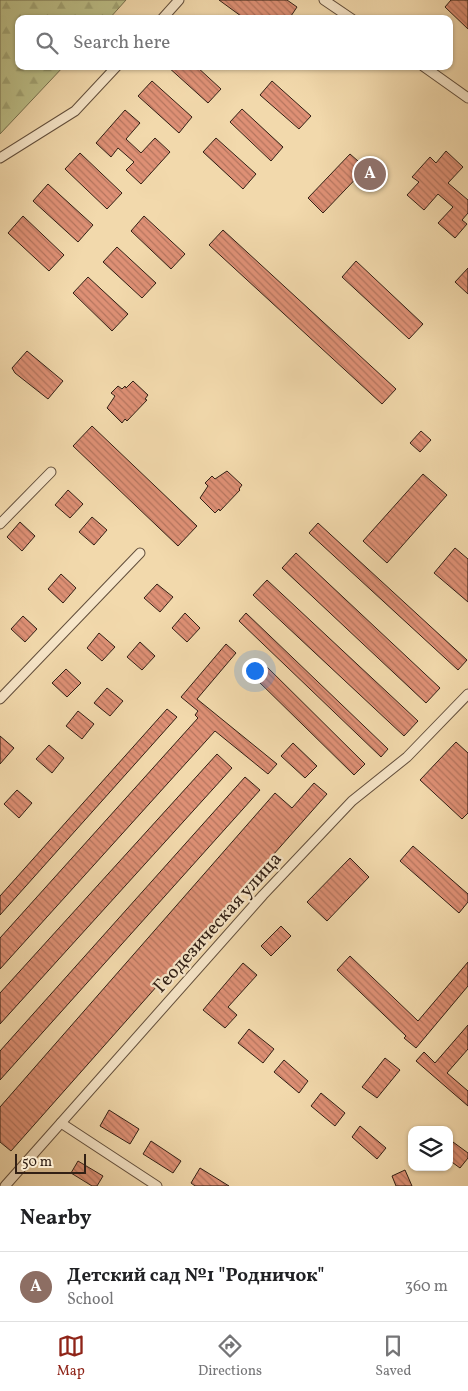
<!DOCTYPE html>
<html lang="en">
<head>
<meta charset="utf-8">
<style>
	:root { --surface:#fff; --page:#f2f2f2; --text:#202124; --muted:#757577; --line:#e0e0e0; --accent:#8f2418 }
	body { margin:0; font-family:Vollkorn,serif; background:var(--page); color:var(--text) }
	.controls { position:absolute; right:15px; bottom:15px; display:grid; overflow:hidden; border-radius:10px; box-shadow:0 1px 4px #0004 }
	.controls button { width:45px; height:45px; display:grid; place-items:center; padding:0; border:0; border-bottom:1px solid var(--line); background:var(--surface); color:var(--text); font:25px sans-serif }
	.scale { position:absolute; left:15px; bottom:12px; width:71px; box-sizing:border-box; padding-left:5px; border:2px solid #322015; border-top:0; font-size:14px; line-height:18px; white-space:nowrap; color:#322015; -webkit-text-stroke:4px #f7e6c9; paint-order:stroke }
	.you { position:absolute; left:254px; top:670px; width:18px; height:18px; margin:-12px; border:4px solid #fff; border-radius:50%; background:#1a73e8; box-shadow:0 0 0 8px #1a73e833 }
	.badge { display:grid; place-items:center; width:32px; height:32px; border-radius:50%; background:var(--accent); color:#fff; font-size:16px; font-weight:700 }
	.pin { position:absolute; translate:-50% -50%; border:2px solid #fff; box-shadow:0 1px 5px #0006 }
	.list { margin:0; padding:0; list-style:none }
	h2 { display:flex; justify-content:space-between; align-items:center; height:65px; margin:0; padding:0 20px; font-size:21px }
	h2 small { font-size:16px; font-weight:400; color:var(--muted) }
	.list li { display:grid; grid-template-columns:32px 1fr auto; gap:15px; align-items:center; box-sizing:border-box; height:70px; padding:0 20px; border-top:1px solid var(--line) }
	.list b { display:block; font-size:19px; white-space:nowrap }
	.list p { margin:0; font-size:16px; white-space:nowrap; color:var(--muted) }
	.list em { font-size:16px; font-style:normal; color:var(--muted) }
	.icon { flex:none; width:28px; height:28px; fill:none; stroke:currentColor; stroke-width:2; stroke-linecap:round; stroke-linejoin:round }
	.map { position:relative; flex:none; width:468px; height:1186px; overflow:hidden }
	.search { position:absolute; background:var(--surface); box-shadow:0 1px 4px #0004; left:15px; right:15px; top:15px; height:55px; display:flex; align-items:center; gap:12px; box-sizing:border-box; padding:0 18px; border-radius:10px; color:var(--muted); font-size:19px }
	.sheet { height:135px; background:var(--surface) }
	nav { display:flex; justify-content:space-around; align-items:center; box-sizing:border-box; height:70px; border-top:1px solid var(--line); background:var(--surface); font-size:14px; color:var(--muted) }
	nav a { display:grid; justify-items:center; gap:2px }
	nav .on { color:var(--accent) }
	.map>svg:first-child { display:block }
</style>
</head>
<body>
<div class="map">
<svg width="468" height="1186" viewBox="0 0 468 1186">
	<defs>
		<pattern id="forest-firs" width="22" height="20" patternUnits="userSpaceOnUse" patternTransform="scale(1.25)"><rect width="22" height="20" fill="#bcbf88"/><path d="M5 1l3.5 6h-7zM16 11l3.5 6h-7z" fill="#a2a474"/></pattern>
		<pattern id="building-back-hatch" width="6" height="6" patternUnits="userSpaceOnUse" patternTransform="scale(1.25)"><rect width="6" height="6" fill="#de9075"/><path d="M-1 5l2 2M0 0l6 6M5-1l2 2" fill="none" stroke="#b5755f"/></pattern>
	</defs>
	<rect width="100%" height="100%" fill="#f2d9ac"/>
	<filter id="stains"><feTurbulence type="fractalNoise" baseFrequency=".004" numOctaves="4"/><feColorMatrix values="0 0 0 0 .2 0 0 0 0 .09 0 0 0 0 .02 0 0 0 .5 -.17"/></filter>
	<radialGradient id="worn" r=".72"><stop offset=".6" stop-color="#630" stop-opacity="0"/><stop offset="1" stop-color="#630" stop-opacity=".3"/></radialGradient>
	<path fill="url(#forest-firs)" stroke="#77704e" d="M 0,0 L 126,0 L 109,19 L 19,19 L 19,66 L 64,66 L 0,134 Z"/>
	<g fill="url(#building-back-hatch)" stroke="#322015">
		<path d="M 219,0 L 287,0 L 297,7 L 289,19 L 245,19 Z"/>
		<path d="M 451,0 L 468,0 L 468,29 L 445,7 Z"/>
		<path d="M 167,66 L 196,66 L 221,89 L 208,103 Z"/>
		<path d="M 152,81 L 192,117 L 179,133 L 138,96 Z"/>
		<path d="M 272,81 L 311,116 L 299,129 L 260,95 Z"/>
		<path d="M 242,109 L 283,147 L 271,161 L 230,122 Z"/>
		<path d="M 125,110 L 140,123 L 126,139 L 141,153 L 155,138 L 170,152 L 141,184 L 126,170 L 134,162 L 118,148 L 111,157 L 96,143 Z"/>
		<path d="M 216,138 L 256,174 L 243,189 L 203,152 Z"/>
		<path d="M 446,151 L 463,167 L 448,183 L 468,200 L 468,213 L 462,220 L 467,224 L 455,238 L 438,223 L 453,207 L 438,194 L 424,210 L 407,195 L 419,182 L 412,177 L 430,157 L 436,163 Z"/>
		<path d="M 80,153 L 122,193 L 107,209 L 65,169 Z"/>
		<path d="M 350,154 L 366,168 L 323,213 L 308,198 Z"/>
		<path d="M 48,184 L 93,225 L 78,242 L 33,201 Z"/>
		<path d="M 23,216 L 64,255 L 49,271 L 8,233 Z"/>
		<path d="M 144,216 L 185,254 L 171,269 L 131,231 Z"/>
		<path d="M 223,230 L 396,389 L 382,404 L 209,245 Z"/>
		<path d="M 117,247 L 156,283 L 142,298 L 103,262 Z"/>
		<path d="M 356,261 L 423,324 L 409,339 L 342,277 Z"/>
		<path d="M 468,268 L 468,294 L 455,282 Z"/>
		<path d="M 88,277 L 128,314 L 112,331 L 73,293 Z"/>
		<path d="M 27,351 L 63,381 L 48,399 L 15,373 L 12,368 Z"/>
		<path d="M 133,381 L 148,395 L 145,399 L 147,400 L 127,421 L 125,419 L 122,423 L 107,408 L 115,396 L 111,393 L 118,386 L 122,389 L 125,386 L 126,388 Z"/>
		<path d="M 92,426 L 197,526 L 178,546 L 73,446 Z"/>
		<path d="M 421,431 L 431,440 L 420,452 L 410,443 Z"/>
		<path d="M 227,471 L 242,485 L 239,489 L 240,490 L 220,511 L 219,509 L 215,513 L 200,498 L 208,486 L 205,483 L 212,476 L 215,479 Z"/>
		<path d="M 423,474 L 447,495 L 387,563 L 363,541 Z"/>
		<path d="M 68,490 L 83,504 L 70,518 L 55,505 Z"/>
		<path d="M 92,517 L 107,530 L 94,545 L 79,532 Z"/>
		<path d="M 20,522 L 35,536 L 22,551 L 7,537 Z"/>
		<path d="M 318,523 L 467,660 L 458,670 L 309,533 Z"/>
		<path d="M 455,548 L 468,559 L 468,602 L 434,573 Z"/>
		<path d="M 296,553 L 440,688 L 426,703 L 282,568 Z"/>
		<path d="M 61,574 L 76,588 L 63,603 L 48,589 Z"/>
		<path d="M 267,580 L 418,721 L 404,736 L 253,595 Z"/>
		<path d="M 157,584 L 173,597 L 160,612 L 144,598 Z"/>
		<path d="M 185,613 L 200,628 L 187,642 L 172,628 Z"/>
		<path d="M 246,613 L 388,749 L 381,757 L 239,621 Z"/>
		<path d="M 23,616 L 37,629 L 25,642 L 11,629 Z"/>
		<path d="M 99,633 L 115,647 L 102,661 L 87,648 Z"/>
		<path d="M 140,642 L 155,656 L 142,670 L 127,657 Z"/>
		<path d="M 226,644 L 236,653 L 197,699 L 277,764 L 268,774 L 215,731 L 0,969 L 0,938 L 198,718 L 195,715 L 198,711 L 181,697 Z"/>
		<path d="M 264,664 L 365,764 L 354,775 L 253,676 Z"/>
		<path d="M 66,669 L 81,683 L 67,697 L 52,683 Z"/>
		<path d="M 107,688 L 123,701 L 110,716 L 94,703 Z"/>
		<path d="M 167,709 L 177,717 L 0,915 L 0,896 Z"/>
		<path d="M 78,711 L 94,724 L 82,739 L 66,726 Z"/>
		<path d="M 0,736 L 14,748 L 0,764 Z"/>
		<path d="M 456,742 L 468,753 L 468,813 L 462,819 L 420,780 Z"/>
		<path d="M 293,743 L 317,766 L 305,778 L 281,756 Z"/>
		<path d="M 49,745 L 64,758 L 52,773 L 36,759 Z"/>
		<path d="M 217,754 L 232,768 L 0,1024 L 0,993 Z"/>
		<path d="M 245,777 L 260,790 L 0,1080 L 0,1051 Z"/>
		<path d="M 314,783 L 327,794 L 11,1151 L 0,1142 L 0,1107 L 275,793 L 292,808 Z"/>
		<path d="M 17,790 L 32,803 L 19,818 L 4,804 Z"/>
		<path d="M 413,846 L 468,894 L 468,902 L 459,913 L 400,861 Z"/>
		<path d="M 350,858 L 369,877 L 327,921 L 307,902 Z"/>
		<path d="M 281,926 L 291,936 L 271,956 L 261,946 Z"/>
		<path d="M 350,956 L 418,1021 L 468,962 L 468,986 L 416,1048 L 404,1038 L 406,1036 L 337,970 Z"/>
		<path d="M 243,963 L 257,975 L 228,1007 L 237,1015 L 225,1028 L 203,1010 Z"/>
		<path d="M 468,1025 L 468,1049 L 447,1073 L 468,1091 L 468,1106 L 416,1061 L 424,1052 L 435,1063 Z"/>
		<path d="M 249,1029 L 274,1049 L 263,1063 L 238,1043 Z"/>
		<path d="M 385,1058 L 400,1070 L 377,1098 L 362,1087 Z"/>
		<path d="M 284,1060 L 308,1081 L 299,1093 L 274,1072 Z"/>
		<path d="M 321,1093 L 345,1113 L 335,1126 L 311,1106 Z"/>
		<path d="M 109,1110 L 139,1129 L 130,1144 L 100,1126 Z"/>
		<path d="M 360,1126 L 386,1148 L 377,1159 L 352,1137 Z"/>
		<path d="M 151,1141 L 181,1161 L 173,1173 L 143,1154 Z"/>
		<path d="M 453,1142 L 468,1153 L 468,1158 L 460,1168 L 449,1160 L 449,1148 Z"/>
		<path d="M 78,1161 L 103,1176 L 97,1186 L 92,1186 L 71,1173 Z"/>
		<path d="M 200,1168 L 229,1186 L 195,1186 L 191,1183 Z"/>
		<path d="M 405,1170 L 412,1186 L 396,1186 L 392,1176 Z"/>
	</g>
	<g fill="none" stroke-linecap="round" stroke-linejoin="round">
		<g stroke="#624e3b" stroke-width="11">
			<g id="street">
				<path d="M 324,0 L 352,19"/>
				<path d="M 162,19 L 179,0"/>
				<path d="M 423,66 L 468,98"/>
				<path d="M 0,158 L 75,111 L 117,66"/>
				<path d="M 0,524 L 51,472"/>
				<path d="M 0,699 L 140,553"/>
				<path d="M 61,1123 L 157,1186"/>
				<path d="M 5,1186 L 263,895 L 352,801 L 407,757 L 468,694"/>
			</g>
		</g>
		<use href="#street" stroke="#f7e6c9" stroke-width="9"/>
	</g>
	<g text-anchor="middle" dominant-baseline="central" stroke-width="4.5" stroke-linejoin="round" paint-order="stroke">
		<g font-size="19" fill="#322015" stroke="#f7e6c9">
			<text transform="translate(218 923) rotate(-48)">Геодезическая улица</text>
		</g>
	</g>
	<rect width="100%" height="100%" filter="url(#stains)"/>
	<rect width="100%" height="100%" fill="url(#worn)"/>
</svg>
<div class="controls">
<button><svg class="icon" aria-label="layers" viewBox="0 0 24 24"><path d="M12 4l9 5-9 5-9-5zM3 14l9 5 9-5"/></svg></button>
</div>
<div class="scale">50 m</div>
<div class="you"></div>
<div class="pin badge" style="left:370px;top:174px;background:#8d6e63">A</div>
<div class="search"><svg class="icon" aria-label="search" viewBox="0 0 24 24"><circle cx="10" cy="10" r="6"/><path d="M15 15l6 6"/></svg>Search here</div>
</div>
<section class="sheet">
<h2>Nearby<small></small></h2>
<ul class="list">
<li><span class="badge" style="background:#8d6e63">A</span><div><b>Детский сад №1 &quot;Родничок&quot;</b><p>School</p></div><em>360 m</em></li>
</ul>
</section>
<nav>
<a class="on"><svg class="icon" aria-label="map" viewBox="0 0 24 24"><path d="M3 6l6-2 6 2 6-2v14l-6 2-6-2-6 2zM9 4v14M15 6v14"/></svg>Map</a>
<a><svg class="icon" aria-label="directions" viewBox="0 0 24 24"><path d="M12 3l9 9-9 9-9-9zM9 14v-3h6M13 9l2 2-2 2"/></svg>Directions</a>
<a><svg class="icon" aria-label="saved" viewBox="0 0 24 24"><path d="M7 4h10v16l-5-4-5 4z"/></svg>Saved</a>
</nav>
</body>
</html>
